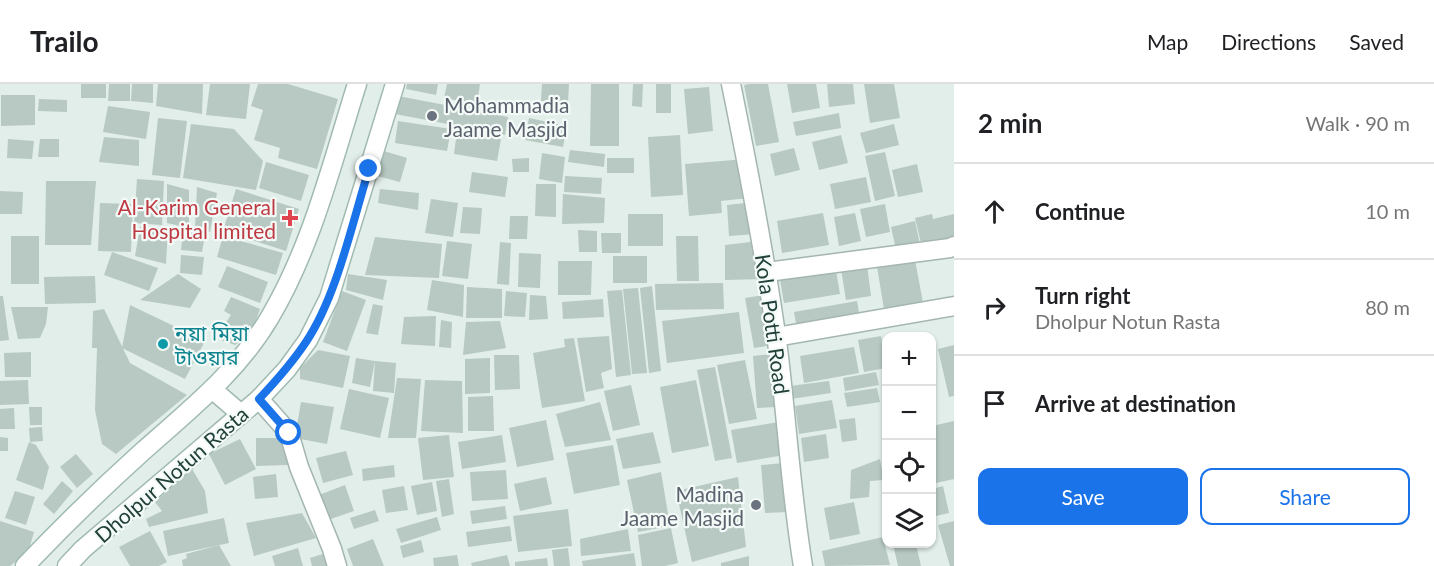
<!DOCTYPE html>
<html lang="en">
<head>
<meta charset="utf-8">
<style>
	:root { --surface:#fff; --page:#f6f6f6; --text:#202124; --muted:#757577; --line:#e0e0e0; --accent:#1a73e8 }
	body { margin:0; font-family:Lato,"Noto Sans Bengali",sans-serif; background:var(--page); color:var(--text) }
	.controls { position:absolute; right:18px; bottom:18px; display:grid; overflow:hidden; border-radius:12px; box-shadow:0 2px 4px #0004 }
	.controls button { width:54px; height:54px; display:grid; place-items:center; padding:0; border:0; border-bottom:2px solid var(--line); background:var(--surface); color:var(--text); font:30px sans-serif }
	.stop { position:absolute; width:18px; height:18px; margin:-14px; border:4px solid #1a73e8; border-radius:50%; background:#fff }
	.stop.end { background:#1a73e8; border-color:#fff; box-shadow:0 2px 6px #0008 }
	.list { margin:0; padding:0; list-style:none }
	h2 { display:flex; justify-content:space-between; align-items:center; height:78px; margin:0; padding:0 24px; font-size:26px }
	h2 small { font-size:20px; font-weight:400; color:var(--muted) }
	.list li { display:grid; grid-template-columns:39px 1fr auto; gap:18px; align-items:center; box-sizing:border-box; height:96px; padding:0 24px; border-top:2px solid var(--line) }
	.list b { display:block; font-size:22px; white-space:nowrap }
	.list p { margin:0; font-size:20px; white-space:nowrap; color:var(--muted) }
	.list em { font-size:20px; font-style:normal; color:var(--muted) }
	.actions { display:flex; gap:12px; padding:18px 24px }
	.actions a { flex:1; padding:14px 0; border:2px solid var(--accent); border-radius:12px; text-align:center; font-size:21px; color:var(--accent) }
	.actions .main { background:var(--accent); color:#fff }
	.icon { flex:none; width:33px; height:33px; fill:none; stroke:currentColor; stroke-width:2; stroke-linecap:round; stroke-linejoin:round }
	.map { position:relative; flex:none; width:954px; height:482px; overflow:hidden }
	header { display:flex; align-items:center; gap:36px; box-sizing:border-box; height:84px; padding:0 30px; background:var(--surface); border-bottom:2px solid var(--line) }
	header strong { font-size:28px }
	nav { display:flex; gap:33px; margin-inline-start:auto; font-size:21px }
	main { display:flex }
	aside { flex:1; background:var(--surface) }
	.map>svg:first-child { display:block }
</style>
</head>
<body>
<header>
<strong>Trailo</strong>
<nav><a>Map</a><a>Directions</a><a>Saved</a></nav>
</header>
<main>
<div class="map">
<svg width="954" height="482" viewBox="0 0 954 482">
	<rect width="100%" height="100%" fill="#e2eee9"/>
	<g fill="#b7c9c2">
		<rect x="81" y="0" width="25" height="14"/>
		<path d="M 109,0 L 130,0 L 130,17 L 108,17 Z"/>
		<path d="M 132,0 L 153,0 L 153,19 L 131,17 Z"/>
		<path d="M 158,0 L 203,0 L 202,30 L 156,22 Z"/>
		<path d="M 210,0 L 250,0 L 246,35 L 206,31 Z"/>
		<path d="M 258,0 L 288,0 L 338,15 L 317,85 L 278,74 L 280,64 L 254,56 L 263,26 L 251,22 Z"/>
		<path d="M 407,0 L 438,0 L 436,11 L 406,5 Z"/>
		<path d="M 447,0 L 480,0 L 477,20 L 444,14 Z"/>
		<path d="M 542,0 L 569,0 L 568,18 L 541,17 Z"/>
		<path d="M 591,0 L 619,0 L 619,62 L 590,62 Z"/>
		<path d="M 633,0 L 643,0 L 642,23 L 632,22 Z"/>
		<rect x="656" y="0" width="15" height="29"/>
		<path d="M 749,0 L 768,0 L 779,58 L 756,62 L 744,1 Z"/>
		<path d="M 787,0 L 816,0 L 820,24 L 792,29 Z"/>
		<path d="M 827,0 L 853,0 L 855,20 L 829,23 Z"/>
		<path d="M 864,0 L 894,0 L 900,34 L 870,39 Z"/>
		<path d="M 709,3 L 713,47 L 688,50 L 684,5 Z"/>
		<path d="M 1,11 L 35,11 L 35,41 L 1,42 Z"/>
		<path d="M 398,12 L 508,33 L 505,51 L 395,30 Z"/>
		<path d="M 39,15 L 67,16 L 67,28 L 38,27 Z"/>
		<path d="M 108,22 L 150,28 L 146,55 L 103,48 Z"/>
		<path d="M 839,29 L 841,44 L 796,52 L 793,38 Z"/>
		<path d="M 158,34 L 187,37 L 180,94 L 152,91 Z"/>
		<path d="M 529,34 L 567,42 L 563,63 L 525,56 Z"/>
		<path d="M 398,37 L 451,45 L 447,67 L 395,59 Z"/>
		<path d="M 191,40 L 234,45 L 263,77 L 256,106 L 183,94 Z"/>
		<path d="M 894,40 L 899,61 L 866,69 L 860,49 Z"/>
		<path d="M 457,47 L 501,55 L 497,77 L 454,70 Z"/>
		<path d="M 680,51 L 683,111 L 651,113 L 648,53 Z"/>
		<path d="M 841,51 L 848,79 L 819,86 L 812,58 Z"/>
		<path d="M 104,53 L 139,56 L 139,82 L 99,78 Z"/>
		<path d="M 8,55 L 34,57 L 32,75 L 7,74 Z"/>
		<path d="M 40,55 L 59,55 L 59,73 L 38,73 Z"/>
		<path d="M 794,64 L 800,86 L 775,92 L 770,70 Z"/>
		<path d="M 570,66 L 605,70 L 604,83 L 568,78 Z"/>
		<path d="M 384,67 L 407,74 L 400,98 L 377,92 Z"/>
		<path d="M 885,68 L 895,112 L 875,117 L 865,72 Z"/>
		<path d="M 542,69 L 565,73 L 562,99 L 539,95 Z"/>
		<path d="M 529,74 L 529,88 L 513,88 L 512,75 Z"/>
		<rect x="607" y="74" width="27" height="15"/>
		<path d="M 746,75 L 749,114 L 721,117 L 722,129 L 689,132 L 685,80 Z"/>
		<path d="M 266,78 L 309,91 L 301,117 L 259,104 Z"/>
		<path d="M 917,80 L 923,108 L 898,113 L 892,86 Z"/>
		<path d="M 472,88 L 508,93 L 505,113 L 469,108 Z"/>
		<path d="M 565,92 L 602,94 L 601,110 L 564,108 Z"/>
		<path d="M 866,93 L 871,118 L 835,125 L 830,100 Z"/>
		<path d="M 137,95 L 164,97 L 162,141 L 134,139 Z"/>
		<path d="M 46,97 L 96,97 L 91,161 L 45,161 Z"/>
		<path d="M 167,100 L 189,106 L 189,144 L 167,139 Z"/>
		<path d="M 536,100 L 556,100 L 556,133 L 535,132 Z"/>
		<path d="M 197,103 L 217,109 L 210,148 L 195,144 Z"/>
		<path d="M 236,105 L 299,125 L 286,167 L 223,147 Z"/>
		<path d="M 380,105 L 419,109 L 418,126 L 378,119 Z"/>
		<path d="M 0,107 L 23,108 L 22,130 L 0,130 Z"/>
		<path d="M 563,110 L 605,114 L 604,139 L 562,140 Z"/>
		<path d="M 431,115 L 458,119 L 453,153 L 425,149 Z"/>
		<path d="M 755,118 L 757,150 L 729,152 L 727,121 Z"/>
		<path d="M 100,119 L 133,120 L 131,168 L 98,167 Z"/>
		<path d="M 885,120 L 890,148 L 866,153 L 860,125 Z"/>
		<path d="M 463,123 L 482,124 L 480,150 L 460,149 Z"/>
		<path d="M 823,129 L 829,161 L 782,169 L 777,137 Z"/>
		<path d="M 855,129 L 861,157 L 839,162 L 834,133 Z"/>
		<rect x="628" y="130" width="35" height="32"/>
		<path d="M 932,130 L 933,135 L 954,130 L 954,156 L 922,163 L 915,134 Z"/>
		<path d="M 510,132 L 528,132 L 527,155 L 509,155 Z"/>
		<path d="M 915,137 L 921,165 L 897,170 L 891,143 Z"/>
		<path d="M 140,143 L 168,145 L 166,180 L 135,172 Z"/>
		<path d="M 578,146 L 597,147 L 597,168 L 579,168 Z"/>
		<path d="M 183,147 L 205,151 L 202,168 L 181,166 Z"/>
		<path d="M 601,149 L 621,149 L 621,169 L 602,169 Z"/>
		<rect x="11" y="152" width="28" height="48"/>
		<path d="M 223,152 L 283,169 L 276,191 L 217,173 Z"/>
		<path d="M 676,152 L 698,152 L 699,197 L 677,197 Z"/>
		<path d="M 375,153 L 442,160 L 439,194 L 365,191 Z"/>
		<path d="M 447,157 L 472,160 L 468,195 L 442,192 Z"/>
		<path d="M 759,157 L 765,195 L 725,196 L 725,161 Z"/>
		<path d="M 500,158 L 511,159 L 509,201 L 497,200 Z"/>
		<path d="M 112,168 L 158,184 L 149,207 L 104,191 Z"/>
		<path d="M 519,169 L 541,170 L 540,204 L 518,203 Z"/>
		<path d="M 181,171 L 204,173 L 202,191 L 180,189 Z"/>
		<rect x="613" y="172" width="34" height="27"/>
		<path d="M 915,176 L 924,224 L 885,231 L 877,183 Z"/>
		<path d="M 558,177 L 592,177 L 591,211 L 558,211 Z"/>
		<path d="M 835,181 L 840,210 L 784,219 L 779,190 Z"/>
		<path d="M 867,181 L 871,212 L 846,216 L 841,185 Z"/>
		<path d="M 227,182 L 268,198 L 260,219 L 218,203 Z"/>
		<path d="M 178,190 L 201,205 L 190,224 L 140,216 Z"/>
		<path d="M 348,190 L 387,196 L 383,216 L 346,206 Z"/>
		<path d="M 95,192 L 96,219 L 45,220 L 44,193 Z"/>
		<path d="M 432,196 L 464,201 L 463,233 L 427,226 Z"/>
		<path d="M 723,199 L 724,225 L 656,226 L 655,200 Z"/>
		<path d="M 652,202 L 661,287 L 649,289 L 640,204 Z"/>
		<path d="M 467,203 L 502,205 L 502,234 L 466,234 Z"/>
		<path d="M 638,204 L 647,289 L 632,290 L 623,205 Z"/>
		<path d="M 622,206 L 631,291 L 616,293 L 607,207 Z"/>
		<path d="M 342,207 L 366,216 L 347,267 L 323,258 Z"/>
		<path d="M 506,207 L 527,209 L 525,233 L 504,232 Z"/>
		<path d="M 530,211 L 546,212 L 548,235 L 529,236 Z"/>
		<path d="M 764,211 L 773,261 L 754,264 L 745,214 Z"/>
		<path d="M 0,212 L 3,212 L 9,256 L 0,257 Z"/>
		<path d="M 231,213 L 260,225 L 252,248 L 235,261 L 216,254 L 231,231 L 224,227 Z"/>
		<path d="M 603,215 L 604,233 L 563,235 L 562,218 Z"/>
		<path d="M 857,217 L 860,234 L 797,245 L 794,228 Z"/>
		<path d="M 373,220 L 383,222 L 378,251 L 366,249 Z"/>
		<path d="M 130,221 L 205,257 L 185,295 L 122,264 Z"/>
		<path d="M 11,223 L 48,223 L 46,240 L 40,254 L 18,255 Z"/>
		<path d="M 104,225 L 130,279 L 187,311 L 116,370 L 102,360 L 95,326 L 97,264 L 92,264 L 93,227 Z"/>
		<path d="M 739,228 L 744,269 L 667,279 L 662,237 Z"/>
		<path d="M 436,232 L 435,262 L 401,260 L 404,233 Z"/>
		<path d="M 441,236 L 452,238 L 451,264 L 439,263 Z"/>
		<path d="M 500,237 L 506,264 L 463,271 L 466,238 Z"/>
		<path d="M 609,252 L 612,285 L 601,289 L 604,304 L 586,308 L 577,254 Z"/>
		<path d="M 881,252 L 886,284 L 864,288 L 858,256 Z"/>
		<path d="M 574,254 L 585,317 L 542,324 L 533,269 L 565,263 L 564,255 Z"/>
		<path d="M 954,261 L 954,312 L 949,313 L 938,265 Z"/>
		<path d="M 854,263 L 859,289 L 804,299 L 800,272 Z"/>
		<path d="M 318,266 L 350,272 L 343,304 L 300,295 L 300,284 Z"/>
		<path d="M 31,268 L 31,293 L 5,293 L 4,269 Z"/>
		<path d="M 772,270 L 776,323 L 757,324 L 753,272 Z"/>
		<path d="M 494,271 L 519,271 L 520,305 L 495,306 Z"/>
		<path d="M 356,274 L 375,277 L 370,303 L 352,299 Z"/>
		<path d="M 490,274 L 490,309 L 465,310 L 465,275 Z"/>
		<path d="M 745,276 L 757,335 L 729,340 L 717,281 Z"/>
		<path d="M 375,277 L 396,279 L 394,309 L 373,307 Z"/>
		<path d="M 715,283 L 732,374 L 715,377 L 697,286 Z"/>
		<path d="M 876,288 L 879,301 L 845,307 L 843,294 Z"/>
		<path d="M 397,294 L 421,295 L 416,354 L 388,354 Z"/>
		<path d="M 28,296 L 29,320 L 0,321 L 0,297 Z"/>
		<path d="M 425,296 L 462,297 L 463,349 L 421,347 Z"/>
		<path d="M 696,296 L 709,362 L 672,369 L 660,303 Z"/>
		<path d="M 829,297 L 831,309 L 791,315 L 790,302 Z"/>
		<path d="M 631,301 L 640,341 L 613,347 L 604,307 Z"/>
		<path d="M 877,304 L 880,318 L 847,323 L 844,309 Z"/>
		<path d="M 349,305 L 389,314 L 380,354 L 340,345 Z"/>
		<path d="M 493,312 L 494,347 L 468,347 L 468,313 Z"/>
		<path d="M 832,316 L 837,344 L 799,350 L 795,322 Z"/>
		<path d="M 301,318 L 334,323 L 327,360 L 295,354 Z"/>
		<path d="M 600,318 L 611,356 L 565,363 L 556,330 Z"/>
		<path d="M 29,323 L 42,323 L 42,341 L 30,341 Z"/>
		<path d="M 14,324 L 15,345 L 0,345 L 0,325 Z"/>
		<path d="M 855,334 L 857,356 L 842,358 L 839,336 Z"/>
		<path d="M 546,336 L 554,376 L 517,383 L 509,344 Z"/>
		<path d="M 954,337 L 954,395 L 936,399 L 932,376 L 932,342 Z"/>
		<path d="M 779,338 L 785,371 L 737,379 L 731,346 Z"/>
		<path d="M 42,343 L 43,357 L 30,358 L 29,344 Z"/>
		<path d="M 653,348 L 661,379 L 623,385 L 616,355 Z"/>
		<path d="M 826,350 L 829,374 L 804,378 L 801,354 Z"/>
		<path d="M 449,351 L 454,393 L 423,396 L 418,354 Z"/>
		<path d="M 502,351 L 506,378 L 462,385 L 458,358 Z"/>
		<path d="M 0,353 L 8,354 L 8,367 L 0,367 Z"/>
		<path d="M 256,354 L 288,354 L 288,381 L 256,382 Z"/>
		<path d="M 240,355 L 256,385 L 225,401 L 209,370 Z"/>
		<path d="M 29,358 L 36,361 L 49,383 L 43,406 L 16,396 Z"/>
		<path d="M 613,361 L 620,401 L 574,410 L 566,369 Z"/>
		<path d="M 346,367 L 353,391 L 323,399 L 316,374 Z"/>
		<path d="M 76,370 L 93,390 L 77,404 L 60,383 Z"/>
		<path d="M 880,375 L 884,396 L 870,397 L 869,413 L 850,415 L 851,386 Z"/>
		<path d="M 784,379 L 788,428 L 765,429 L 761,381 Z"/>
		<path d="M 394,381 L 395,393 L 363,397 L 362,385 Z"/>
		<path d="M 192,385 L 205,407 L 208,429 L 149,443 L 146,435 L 162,427 L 155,418 Z"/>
		<path d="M 506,386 L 508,415 L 472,417 L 470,388 Z"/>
		<path d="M 661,388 L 670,442 L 638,448 L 627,396 Z"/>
		<path d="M 276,390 L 278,413 L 255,415 L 253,393 Z"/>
		<path d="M 546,393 L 552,420 L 520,427 L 514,400 Z"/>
		<path d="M 738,393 L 746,463 L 692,478 L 676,407 Z"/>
		<path d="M 449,395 L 454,430 L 442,433 L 436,397 Z"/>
		<path d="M 62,397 L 73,407 L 54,430 L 43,420 Z"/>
		<path d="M 432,398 L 437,427 L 417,431 L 411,402 Z"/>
		<path d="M 345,401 L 354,427 L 328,436 L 319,411 Z"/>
		<path d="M 404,402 L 408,426 L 386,429 L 382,406 Z"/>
		<path d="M 943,402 L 949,429 L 932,433 L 932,405 Z"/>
		<path d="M 15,407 L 35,413 L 26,441 L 5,434 Z"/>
		<path d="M 854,418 L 860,450 L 830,456 L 824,424 Z"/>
		<path d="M 505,422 L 507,435 L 472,440 L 470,427 Z"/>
		<path d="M 568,425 L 572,462 L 518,468 L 513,432 Z"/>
		<path d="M 375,426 L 379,437 L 354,445 L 350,434 Z"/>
		<path d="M 302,429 L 316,454 L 254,472 L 246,439 Z"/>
		<path d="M 437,433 L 441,446 L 401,459 L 396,445 Z"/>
		<path d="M 224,434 L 229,459 L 168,472 L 163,447 Z"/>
		<path d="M 0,437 L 34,448 L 28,469 L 10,482 L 0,482 Z"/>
		<path d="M 954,437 L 954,482 L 950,482 L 938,441 Z"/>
		<path d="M 510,442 L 512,457 L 468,463 L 466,448 Z"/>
		<path d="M 671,444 L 678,479 L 665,482 L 642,482 L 638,451 Z"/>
		<path d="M 628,445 L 631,467 L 581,472 L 580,455 Z"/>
		<path d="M 150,447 L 167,478 L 159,482 L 130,482 L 119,463 Z"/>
		<path d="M 883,453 L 890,481 L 825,482 L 822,467 Z"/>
		<path d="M 373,455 L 384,482 L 353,482 L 347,465 Z"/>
		<path d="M 421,456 L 424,468 L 403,474 L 400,462 Z"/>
		<path d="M 893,460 L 916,460 L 921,482 L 898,482 Z"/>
		<path d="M 219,461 L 231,482 L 183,482 L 182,476 L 187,474 L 186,470 Z"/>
		<path d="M 298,464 L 303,482 L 275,482 L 272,472 Z"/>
		<path d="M 568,464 L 570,482 L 554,482 L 552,466 Z"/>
		<path d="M 326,469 L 330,482 L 312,482 L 310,474 Z"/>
		<path d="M 634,469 L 636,482 L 583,482 L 582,477 Z"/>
		<path d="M 457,471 L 459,482 L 434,482 L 433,474 Z"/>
		<path d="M 507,471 L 510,482 L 472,482 L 471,479 Z"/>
		<path d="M 749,472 L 749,482 L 721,482 L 721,479 Z"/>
		<path d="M 547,474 L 548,482 L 515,482 L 515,478 Z"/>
	</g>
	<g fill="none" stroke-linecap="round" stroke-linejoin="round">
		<g stroke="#a4b6b1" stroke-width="21">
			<g id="street">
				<path d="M 731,0 C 749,88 766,176 778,265 C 787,337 791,410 803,482"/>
				<path d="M 767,188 L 950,164 L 954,162"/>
				<path d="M 776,253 L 954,222"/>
				<path d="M 259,315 L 289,349 L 299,383 L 332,465 L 337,482"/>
			</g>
		</g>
		<g stroke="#a0bab2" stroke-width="21">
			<g id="secondary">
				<path d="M 212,305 L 241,330"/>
				<path d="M 25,482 C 63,442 101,405 142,368 C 188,327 238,288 270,233 C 312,162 332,79 357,0"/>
				<path d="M 67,482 L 83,465 L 259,315 L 287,285 L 308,256 L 329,214 L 395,0"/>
			</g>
		</g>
		<use href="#street" stroke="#fff" stroke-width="18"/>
		<use href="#secondary" stroke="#fff" stroke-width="18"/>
	</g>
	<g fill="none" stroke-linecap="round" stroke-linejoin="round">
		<path stroke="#1a73e8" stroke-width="8" d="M 289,349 L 259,315 C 276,297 292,279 306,258 C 337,212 352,139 369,85"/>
	</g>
	<g fill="#6b7280" stroke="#f3faf7" stroke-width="2">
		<circle cx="432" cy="32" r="6"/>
		<circle cx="756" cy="421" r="6"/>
	</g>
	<path fill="#e0444e" stroke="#f3faf7" stroke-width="2" d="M287 125h6v6h6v6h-6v6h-6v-6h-6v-6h6z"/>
	<circle fill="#0f9aa8" stroke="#f3faf7" stroke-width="2" cx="163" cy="260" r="6"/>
	<g text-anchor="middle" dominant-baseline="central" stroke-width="4.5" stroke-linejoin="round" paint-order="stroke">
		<g font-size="21" fill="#5b616d" stroke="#f3faf7" text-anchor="start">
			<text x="444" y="20">Mohammadia<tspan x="444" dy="24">Jaame Masjid</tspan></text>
			<text x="744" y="409" text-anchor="end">Madina<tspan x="744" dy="24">Jaame Masjid</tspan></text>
		</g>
		<g font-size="21" fill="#be3a42" stroke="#f3faf7" text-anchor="end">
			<text x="276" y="122">Al-Karim General<tspan x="276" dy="24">Hospital limited</tspan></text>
		</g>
		<g font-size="21" fill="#214039" stroke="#f3faf7">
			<text transform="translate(773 240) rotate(82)">Kola Potti Road</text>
			<text transform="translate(171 390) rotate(-41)">Dholpur Notun Rasta</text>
		</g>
		<g font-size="21" fill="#0d838f" stroke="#f3faf7" text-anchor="start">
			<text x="175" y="248">নয়া মিয়া<tspan x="175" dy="24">টাওয়ার</tspan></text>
		</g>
	</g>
</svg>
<div class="controls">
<button>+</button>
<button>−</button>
<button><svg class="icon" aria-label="locate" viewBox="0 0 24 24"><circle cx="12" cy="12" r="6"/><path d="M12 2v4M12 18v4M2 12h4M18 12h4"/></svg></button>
<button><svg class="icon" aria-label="layers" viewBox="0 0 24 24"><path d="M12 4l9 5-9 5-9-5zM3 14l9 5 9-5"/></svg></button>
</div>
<div class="stop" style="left:289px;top:349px"></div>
<div class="stop end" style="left:369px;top:85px"></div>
</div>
<aside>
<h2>2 min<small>Walk · 90 m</small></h2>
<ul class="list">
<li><svg class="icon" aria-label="ahead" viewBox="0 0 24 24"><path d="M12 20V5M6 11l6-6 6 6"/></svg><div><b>Continue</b></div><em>10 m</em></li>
<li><svg class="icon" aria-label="right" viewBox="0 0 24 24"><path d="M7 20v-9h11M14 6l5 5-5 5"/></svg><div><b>Turn right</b><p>Dholpur Notun Rasta</p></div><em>80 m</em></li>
<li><svg class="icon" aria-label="arrive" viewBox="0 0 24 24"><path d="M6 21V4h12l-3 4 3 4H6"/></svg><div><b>Arrive at destination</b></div></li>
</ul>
<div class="actions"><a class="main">Save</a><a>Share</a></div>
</aside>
</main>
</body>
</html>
